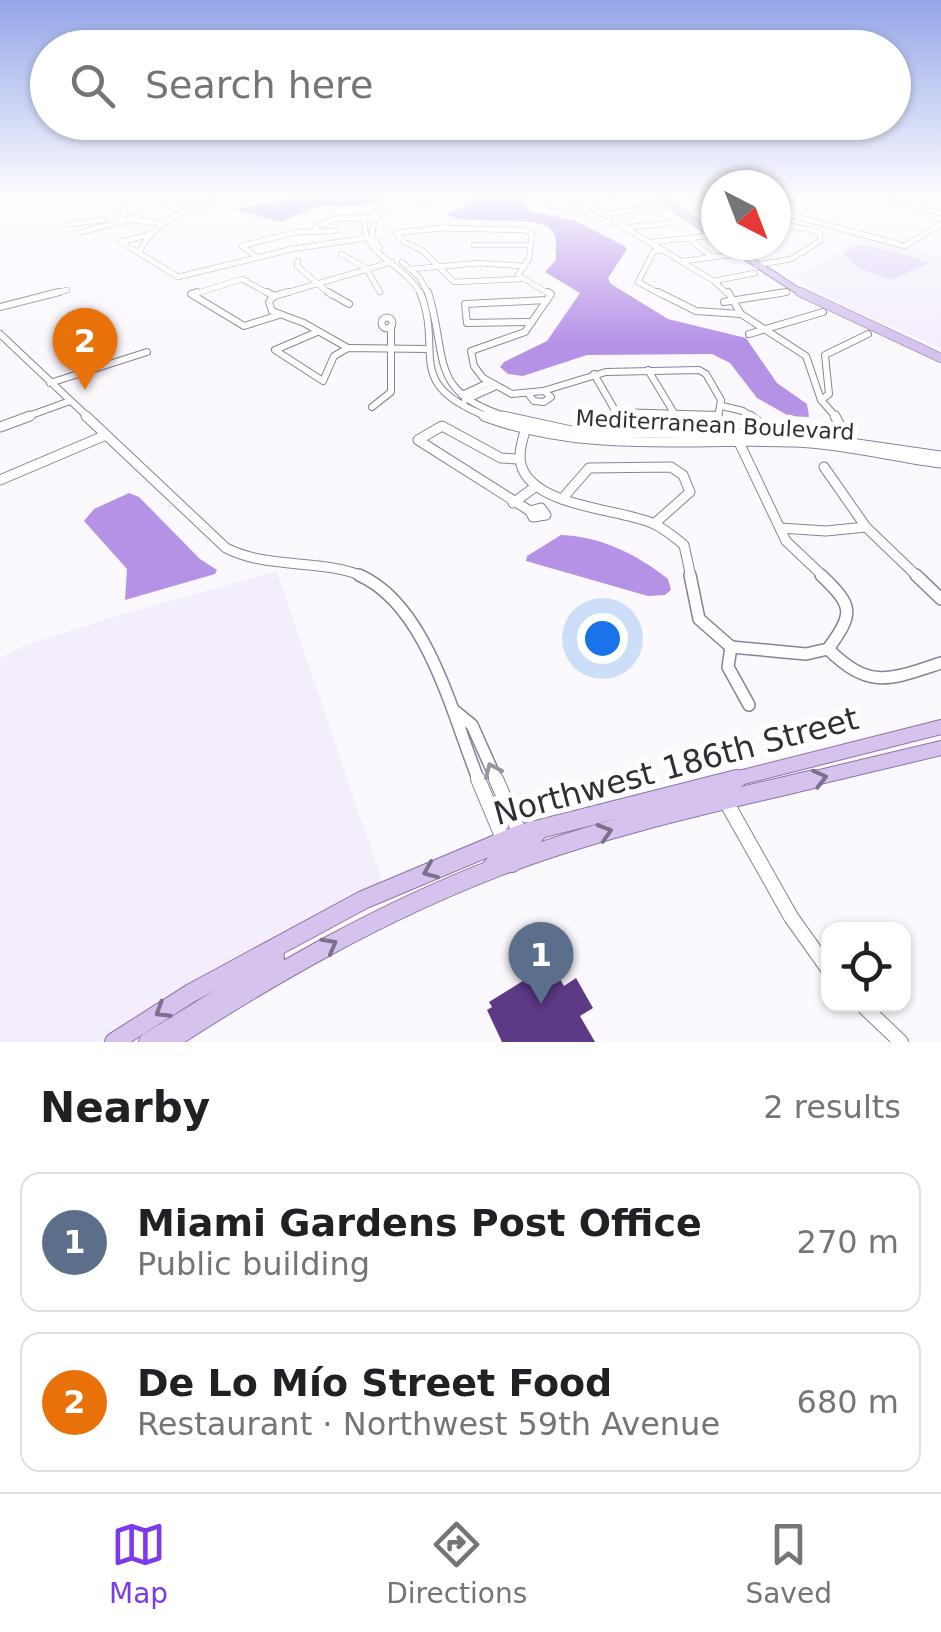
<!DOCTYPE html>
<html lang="en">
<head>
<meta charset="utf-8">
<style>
	:root { --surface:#fff; --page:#f6f6f6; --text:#202124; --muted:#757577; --line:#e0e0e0; --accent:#7c3aed }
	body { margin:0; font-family:"DejaVu Sans",sans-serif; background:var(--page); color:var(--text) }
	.controls { position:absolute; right:30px; bottom:30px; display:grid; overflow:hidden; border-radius:20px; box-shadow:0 2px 8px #0004 }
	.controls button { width:90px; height:90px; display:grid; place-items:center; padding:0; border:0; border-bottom:2px solid var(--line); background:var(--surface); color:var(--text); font:50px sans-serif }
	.compass { position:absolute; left:701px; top:170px; width:90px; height:90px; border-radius:50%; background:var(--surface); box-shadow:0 2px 8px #0004; rotate:138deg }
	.you { position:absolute; left:602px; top:638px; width:35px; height:35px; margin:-25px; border:8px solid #fff; border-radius:50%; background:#1a73e8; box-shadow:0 0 0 15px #1a73e833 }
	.badge { display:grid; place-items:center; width:65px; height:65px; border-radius:50%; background:var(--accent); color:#fff; font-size:32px; font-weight:700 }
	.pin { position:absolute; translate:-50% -82px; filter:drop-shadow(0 2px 5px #0008) }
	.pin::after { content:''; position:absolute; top:52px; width:35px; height:30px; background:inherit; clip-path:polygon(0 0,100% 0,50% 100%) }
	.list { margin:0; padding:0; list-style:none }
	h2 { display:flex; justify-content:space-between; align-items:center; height:130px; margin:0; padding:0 40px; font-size:42px }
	h2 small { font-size:32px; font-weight:400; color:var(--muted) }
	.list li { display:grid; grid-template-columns:65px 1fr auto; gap:30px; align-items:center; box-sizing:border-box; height:140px; margin:0 20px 20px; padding:0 20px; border:2px solid var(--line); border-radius:20px }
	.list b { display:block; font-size:38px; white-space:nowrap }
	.list p { margin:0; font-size:32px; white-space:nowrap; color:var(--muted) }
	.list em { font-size:32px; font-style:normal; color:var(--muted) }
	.icon { flex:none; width:55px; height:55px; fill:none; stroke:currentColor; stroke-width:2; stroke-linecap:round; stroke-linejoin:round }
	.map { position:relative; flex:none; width:941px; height:1042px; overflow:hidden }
	.search { position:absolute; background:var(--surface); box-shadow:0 2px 8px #0004; left:30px; right:30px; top:30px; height:110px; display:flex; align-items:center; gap:25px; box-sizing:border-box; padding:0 35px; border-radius:55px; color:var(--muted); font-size:38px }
	.sheet { height:450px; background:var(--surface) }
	nav { display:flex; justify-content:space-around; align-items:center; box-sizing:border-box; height:140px; border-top:2px solid var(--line); background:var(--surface); font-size:28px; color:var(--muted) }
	nav a { display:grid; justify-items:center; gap:5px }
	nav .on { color:var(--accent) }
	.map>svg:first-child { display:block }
</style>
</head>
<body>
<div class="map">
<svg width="941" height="1042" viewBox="0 0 941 1042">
	<rect width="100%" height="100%" fill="#fbf9fe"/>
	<g fill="#f4eefc">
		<path d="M 865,236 L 941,257 L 941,348 L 851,309 L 795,278 Z"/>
		<path d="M 277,571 L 383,884 L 167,997 L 100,1042 L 0,1042 L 0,658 L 25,645 L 120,615 Z"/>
	</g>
	<path fill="#e1d3f7" d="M 858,245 L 897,252 L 929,263 L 892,280 L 858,268 L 842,253 Z"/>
	<g fill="#b692e7">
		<path d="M 306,197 L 383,197 L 384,198 L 372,204 L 315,207 L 281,222 L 234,209 Z"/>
		<path d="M 475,197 L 527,197 L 522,203 L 531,211 L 575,221 L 623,245 L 627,249 L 608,278 L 611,284 L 668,319 L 746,338 L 777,383 L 807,404 L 809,417 L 789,416 L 757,398 L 730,363 L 712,354 L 587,355 L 523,376 L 508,374 L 500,367 L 504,362 L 547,341 L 580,293 L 545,272 L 556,260 C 555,254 557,242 555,236 C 547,209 469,229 447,214 L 468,205 Z"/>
		<path d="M 129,493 L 139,497 L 200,559 L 217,570 L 215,574 L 125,600 L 127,569 L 84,521 L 94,509 Z"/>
		<path d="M 561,535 C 600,536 638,555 668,579 L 671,590 L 665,595 L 648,596 L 526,561 L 527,556 Z"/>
	</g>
	<path fill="#5d3986" d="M 545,967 L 547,971 L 553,967 L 564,986 L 576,978 L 593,1008 L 580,1016 L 595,1042 L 502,1042 L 487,1010 L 492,1007 L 489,1002 Z"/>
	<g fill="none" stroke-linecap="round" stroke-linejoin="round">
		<g stroke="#8a8099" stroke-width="6">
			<g id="minor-far4">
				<path d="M 404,197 L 365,219 C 361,257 407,264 421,295"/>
				<path d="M 414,197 L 425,203"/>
				<path d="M 554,197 L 547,205 L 587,209"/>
				<path d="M 574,197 L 714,281 L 729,295"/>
				<path d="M 700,197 L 716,208"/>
				<path d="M 875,197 L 941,213"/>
				<path d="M 581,201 L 612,197"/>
				<path d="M 776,205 L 793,197"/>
				<path d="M 177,209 L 169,204 L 194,197"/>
				<path d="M 582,210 L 599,219"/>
				<path d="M 776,211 L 905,246 L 941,224"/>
				<path d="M 601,214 L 667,207"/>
				<path d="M 380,215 L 374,219 L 372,237 L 380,248"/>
				<path d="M 121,217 L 127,212 L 124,210"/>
				<path d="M 129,220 L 165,223"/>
				<path d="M 69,224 L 103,220"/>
				<path d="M 632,227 L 669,223"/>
				<path d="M 82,232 L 140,216"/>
				<path d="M 315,232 L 316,227 L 337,218 L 371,219"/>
				<path d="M 396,233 L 442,228 L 525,230 L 532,234 L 529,259 L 518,275 L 551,295"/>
				<path d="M 396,233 L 404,242 L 423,251 L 454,282 L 520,279"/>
				<path d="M 688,238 L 712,257"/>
				<path d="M 121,242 L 178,277"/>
				<path d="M 121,242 L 151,234"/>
				<path d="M 654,242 L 706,236"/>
				<path d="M 474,245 L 531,245"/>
				<path d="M 140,251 C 155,217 198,205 231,197"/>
				<path d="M 341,254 L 366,268 L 380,292"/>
				<path d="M 257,257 L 242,246 L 297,232 L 335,231"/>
				<path d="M 298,261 L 297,266 L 331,295"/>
				<path d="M 683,261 L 730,255"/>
				<path d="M 402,262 L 419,277 L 429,295"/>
				<path d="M 756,265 L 791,259 L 820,241 L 820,234 L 815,231 L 776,223"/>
				<path d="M 412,269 L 479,263 L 521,266"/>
				<path d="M 178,277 L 292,249 L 366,238"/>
				<path d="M 714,281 L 755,273"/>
				<path d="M 49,295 L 67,290"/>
				<path d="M 192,295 L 242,279 L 271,295"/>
				<path d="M 279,295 L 392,262"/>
				<path d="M 662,295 L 638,282 L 654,251 L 663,250"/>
				<path d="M 771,295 L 787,292"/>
			</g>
		</g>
		<g stroke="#8a8099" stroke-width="8">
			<g id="minor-far3">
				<path d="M 197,292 L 191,294 L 244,326 L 279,315"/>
				<path d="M 267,292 L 274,296 L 269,302 L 272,311 L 304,323 L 348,348"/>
				<path d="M 328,292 L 349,304"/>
				<path d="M 420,292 C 445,353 400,384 491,418"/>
				<path d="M 428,292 C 449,358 426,393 511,418"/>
				<path d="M 548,292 L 551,294 L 525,332 L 471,351 L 474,366 L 483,378 L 512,394 L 543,391 L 606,372 L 699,370 L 706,374 L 721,400 L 718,418"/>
				<path d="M 658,292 L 696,311 L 741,314"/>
				<path d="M 728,292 L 741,314 L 806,356 L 821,400"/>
				<path d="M 274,296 L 288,292"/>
				<path d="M 724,302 L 786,292"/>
				<path d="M 0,307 L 59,292"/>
				<circle cx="387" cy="323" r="5.5"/>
				<path d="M 532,322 L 467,323 L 465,304 L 547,300"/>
				<path d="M 317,332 L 275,350 L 323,381 L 334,356 L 348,348 L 427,349"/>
				<path d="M 0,334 L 89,418"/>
				<path d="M 749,334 L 823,312"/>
				<path d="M 648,370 L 674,413"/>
				<path d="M 594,374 L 616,412 L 718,415"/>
				<path d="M 50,383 L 147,352"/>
				<path d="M 462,395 L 488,383"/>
				<path d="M 529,395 L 534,401 L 544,402 L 551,397 L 544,391"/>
				<path d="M 465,400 L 494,387"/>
				<path d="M 722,406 L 743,411 L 753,418"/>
				<path d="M 372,407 L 391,392 L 391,326"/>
				<path d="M 23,418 L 70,401"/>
				<path d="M 837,418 L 821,400 L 829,394 L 825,355 L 868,334"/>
			</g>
		</g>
		<g stroke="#8a8099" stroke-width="11">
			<g id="minor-far2">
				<path d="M 86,416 L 226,548 C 269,570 321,558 365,577"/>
				<path d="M 484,416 C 583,454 692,438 796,442 C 845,444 893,457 941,463"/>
				<path d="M 503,416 L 576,432 L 795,435 L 941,456"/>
				<path d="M 717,416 L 725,438"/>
				<path d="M 750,416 L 763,426"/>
				<path d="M 835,416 L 846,437 L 842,444"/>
				<path d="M 0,427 L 30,416"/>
				<path d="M 526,427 C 522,442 516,458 524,472 C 543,507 618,509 652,523 C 664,528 674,537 684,545 L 691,577"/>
				<path d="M 736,436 L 786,541 L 824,577"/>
				<path d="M 517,459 L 501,458 L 442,426 L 418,440 L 530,511"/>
				<path d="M 824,467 L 866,527 L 918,577"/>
				<path d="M 0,480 L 106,435"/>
				<path d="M 562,499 L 589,468 L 671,467 L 683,475 L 690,492 L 654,524"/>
				<path d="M 513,503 L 535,487"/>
				<path d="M 541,508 L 546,515 L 533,517 L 530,511 Z"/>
				<path d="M 780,528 L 826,531 L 866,527"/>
			</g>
		</g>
		<g stroke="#8a8099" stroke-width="14">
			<g id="minor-far1">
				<path d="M 359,575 C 428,605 453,718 479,781"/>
				<path d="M 690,575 L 699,619 L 731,647"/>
				<path d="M 821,575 C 853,606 855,612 828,649"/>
				<path d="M 916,575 L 941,599"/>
				<path d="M 731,647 L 806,654 L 828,649"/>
				<path d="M 731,647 L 728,667 L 749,705"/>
				<path d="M 828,649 C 870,690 889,680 941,663"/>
				<path d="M 456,712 L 472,725 L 497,781"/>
			</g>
		</g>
		<g stroke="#8a8099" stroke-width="16">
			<g id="minor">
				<path d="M 478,779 L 504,841"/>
				<path d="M 496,779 L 520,834"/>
				<path d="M 724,798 L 791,917 L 828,969"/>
				<path d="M 861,1004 L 901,1042"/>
			</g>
		</g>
		<g stroke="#8a75a6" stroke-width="8">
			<g id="major-far3">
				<path d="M 660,197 L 716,237"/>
				<path d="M 728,245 L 804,295"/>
			</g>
		</g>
		<g stroke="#8a75a6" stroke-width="10">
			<path id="major-far2" d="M 800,292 L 941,358"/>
		</g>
		<g stroke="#8a75a6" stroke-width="16">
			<g id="major-far1">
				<path d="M 727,781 L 941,727"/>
				<path d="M 803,781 L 941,748"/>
			</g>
		</g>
		<g stroke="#8a75a6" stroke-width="20">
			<g id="major">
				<path d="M 512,863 L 538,831"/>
				<path d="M 490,869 L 517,837"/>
				<path d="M 114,1042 L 191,993 L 363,900 L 520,834 L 737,779"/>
				<path d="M 148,1042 L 270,967 L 275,958 L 273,949"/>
				<path d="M 168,1042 C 273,974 381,912 498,867 C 600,828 708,804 814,779"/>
			</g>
		</g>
		<use href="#minor-far4" stroke="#fff" stroke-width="5"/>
		<use href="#minor-far3" stroke="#fff" stroke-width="6"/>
		<use href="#minor-far2" stroke="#fff" stroke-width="9"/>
		<use href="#minor-far1" stroke="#fff" stroke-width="11"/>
		<use href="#minor" stroke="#fff" stroke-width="14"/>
		<use href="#major-far3" stroke="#d5c3ee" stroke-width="6"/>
		<use href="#major-far2" stroke="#d5c3ee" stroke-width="9"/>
		<use href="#major-far1" stroke="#d5c3ee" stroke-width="14"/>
		<use href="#major" stroke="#d5c3ee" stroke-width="18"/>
	</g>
	<defs><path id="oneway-chevron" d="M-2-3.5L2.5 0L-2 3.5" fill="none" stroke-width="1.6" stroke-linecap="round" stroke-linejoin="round" transform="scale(2.5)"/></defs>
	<use stroke="#98969c" href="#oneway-chevron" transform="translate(492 770) rotate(-114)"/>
	<g stroke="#7b718a">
		<use href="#oneway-chevron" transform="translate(820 778) rotate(-14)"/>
		<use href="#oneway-chevron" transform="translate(605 832) rotate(-17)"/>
		<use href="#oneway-chevron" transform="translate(430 871) rotate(157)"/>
		<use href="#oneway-chevron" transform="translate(330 945) rotate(-29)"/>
		<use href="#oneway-chevron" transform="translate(162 1011) rotate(148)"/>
	</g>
	<linearGradient id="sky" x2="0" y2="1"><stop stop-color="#94a6e8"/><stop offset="0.57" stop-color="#fdfcff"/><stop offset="1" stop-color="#fdfcff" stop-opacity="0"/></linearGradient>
	<rect width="941" height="343" fill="url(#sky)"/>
	<g text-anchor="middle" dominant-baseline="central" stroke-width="10" stroke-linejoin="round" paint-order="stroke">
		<g font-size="22" fill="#322e38" stroke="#fff">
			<text transform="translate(715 425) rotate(3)">Mediterranean Boulevard</text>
		</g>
		<g font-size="32" fill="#322e38" stroke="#fff">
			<text transform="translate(676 766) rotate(-15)">Northwest 186th Street</text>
		</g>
	</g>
</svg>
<div class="controls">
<button><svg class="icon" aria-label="locate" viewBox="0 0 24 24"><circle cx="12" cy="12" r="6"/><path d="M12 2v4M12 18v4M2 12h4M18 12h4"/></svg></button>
</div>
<svg class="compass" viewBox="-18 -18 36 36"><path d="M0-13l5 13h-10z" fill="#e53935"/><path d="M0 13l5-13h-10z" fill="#757577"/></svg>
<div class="you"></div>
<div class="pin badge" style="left:541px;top:1004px;background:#5c6f8a">1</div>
<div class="pin badge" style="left:85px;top:390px;background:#e8710a">2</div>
<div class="search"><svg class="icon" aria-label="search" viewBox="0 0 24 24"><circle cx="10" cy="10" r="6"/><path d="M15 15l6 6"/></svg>Search here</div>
</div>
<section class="sheet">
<h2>Nearby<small>2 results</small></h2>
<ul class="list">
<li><span class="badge" style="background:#5c6f8a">1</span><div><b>Miami Gardens Post Office</b><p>Public building</p></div><em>270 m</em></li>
<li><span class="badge" style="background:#e8710a">2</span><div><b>De Lo Mío Street Food</b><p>Restaurant · Northwest 59th Avenue</p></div><em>680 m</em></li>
</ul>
</section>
<nav>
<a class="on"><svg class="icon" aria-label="map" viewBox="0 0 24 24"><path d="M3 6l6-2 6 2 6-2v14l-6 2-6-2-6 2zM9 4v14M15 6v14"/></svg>Map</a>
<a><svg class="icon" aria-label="directions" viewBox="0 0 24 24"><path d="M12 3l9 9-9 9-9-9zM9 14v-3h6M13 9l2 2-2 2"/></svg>Directions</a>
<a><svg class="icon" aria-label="saved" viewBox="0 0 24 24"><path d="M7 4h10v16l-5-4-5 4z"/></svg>Saved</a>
</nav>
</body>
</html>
